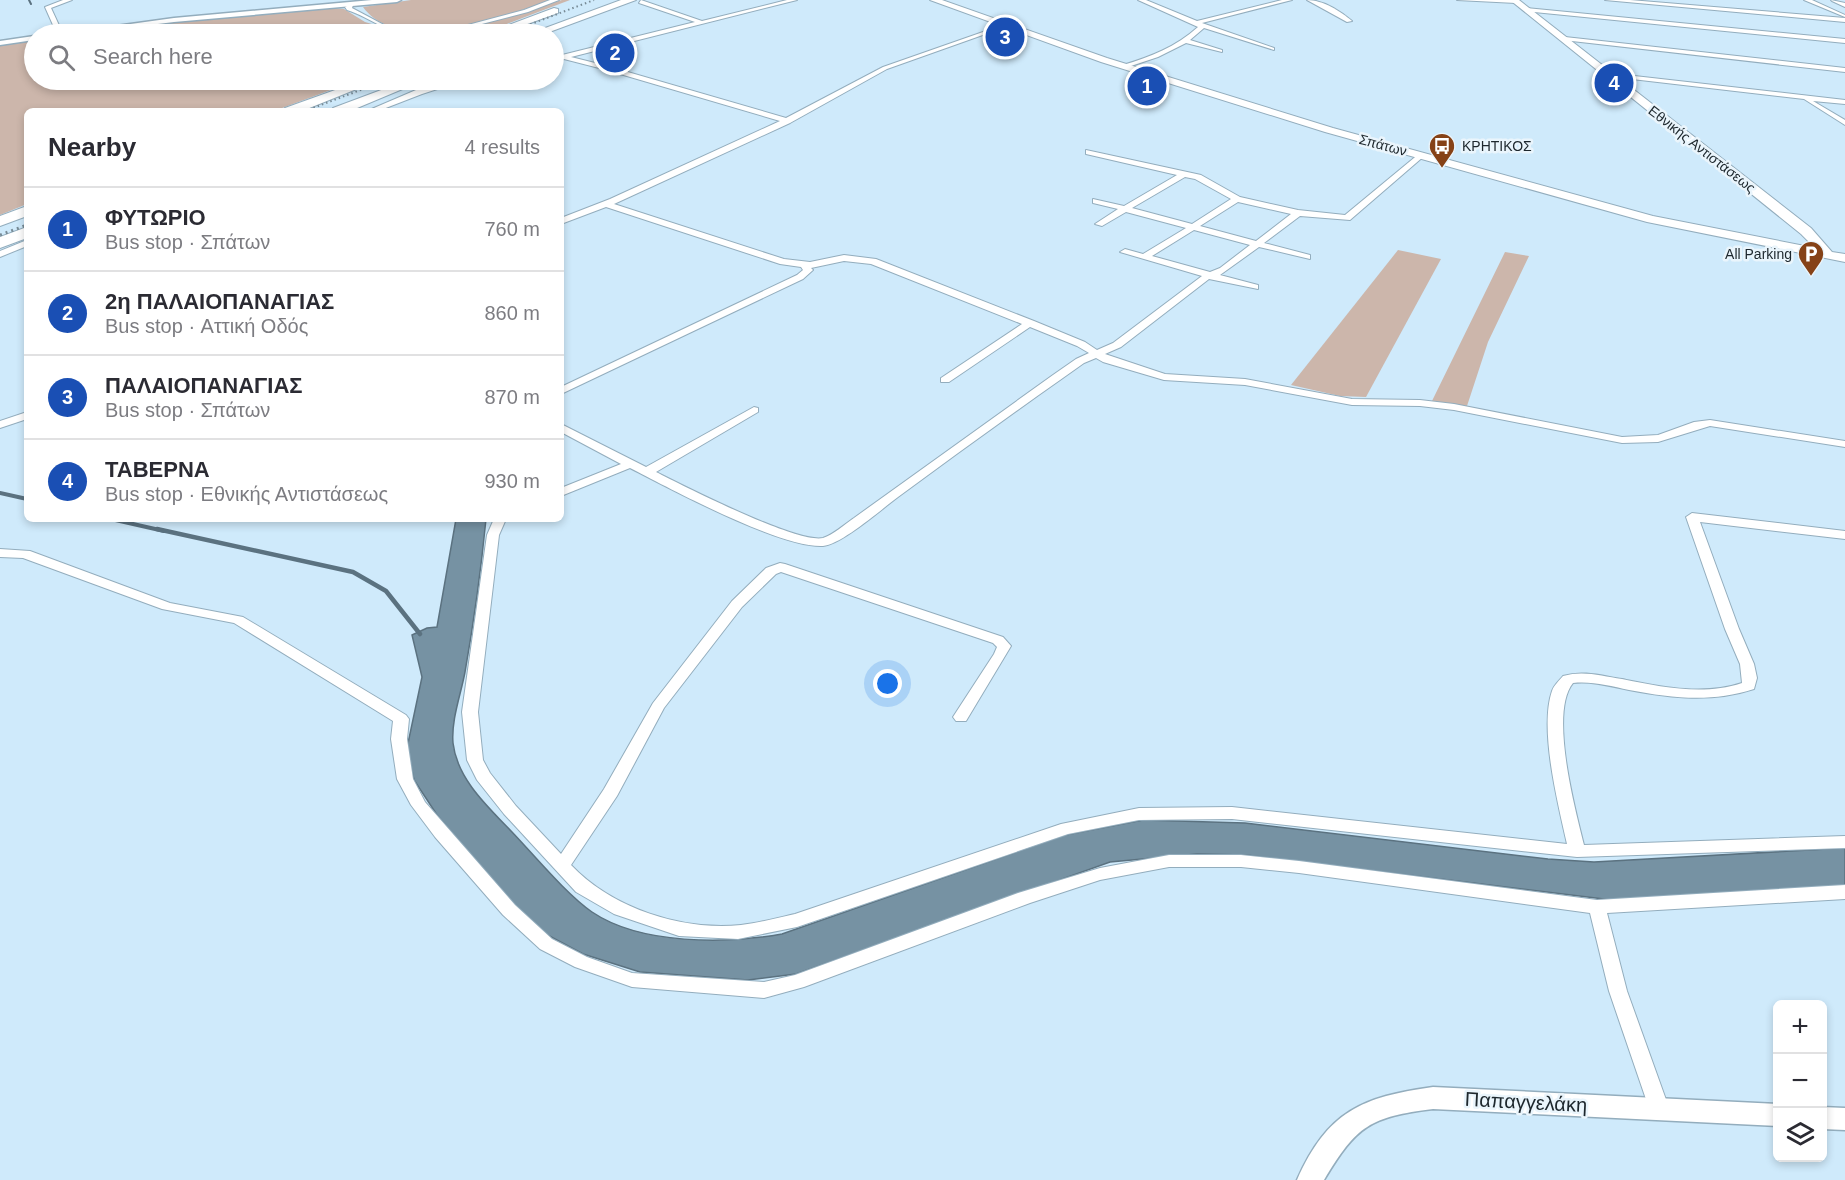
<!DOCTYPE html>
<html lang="en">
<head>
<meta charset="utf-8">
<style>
	:root { --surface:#fff; --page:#f7f7f7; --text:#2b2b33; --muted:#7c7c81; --line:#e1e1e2; --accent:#864217 }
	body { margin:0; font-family:Arial,sans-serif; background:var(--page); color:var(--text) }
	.controls { position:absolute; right:18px; bottom:18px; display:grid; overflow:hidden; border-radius:9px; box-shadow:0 3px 9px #0003 }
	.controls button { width:54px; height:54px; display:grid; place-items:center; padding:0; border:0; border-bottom:2px solid var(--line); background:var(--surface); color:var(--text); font:30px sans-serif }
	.you { position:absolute; left:888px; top:684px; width:21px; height:21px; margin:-15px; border:4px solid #fff; border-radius:50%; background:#1a73e8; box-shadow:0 0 0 9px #1a73e833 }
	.badge { display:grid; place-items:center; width:39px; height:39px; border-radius:50%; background:var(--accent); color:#fff; font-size:20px; font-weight:700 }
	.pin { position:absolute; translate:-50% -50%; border:3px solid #fff; box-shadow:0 2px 6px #0006 }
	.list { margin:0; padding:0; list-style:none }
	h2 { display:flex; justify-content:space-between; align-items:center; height:78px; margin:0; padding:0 24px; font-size:26px }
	h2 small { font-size:20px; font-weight:400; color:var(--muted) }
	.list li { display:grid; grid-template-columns:39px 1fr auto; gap:18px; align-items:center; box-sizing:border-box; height:84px; padding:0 24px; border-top:2px solid var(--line) }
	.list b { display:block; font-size:22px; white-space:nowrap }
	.list p { margin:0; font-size:20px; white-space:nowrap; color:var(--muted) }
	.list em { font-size:20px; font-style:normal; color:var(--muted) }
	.icon { flex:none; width:33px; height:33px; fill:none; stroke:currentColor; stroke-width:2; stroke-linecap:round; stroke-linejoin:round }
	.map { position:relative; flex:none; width:1845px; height:1180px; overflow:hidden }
	.search { position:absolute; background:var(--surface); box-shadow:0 3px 9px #0003; left:24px; top:24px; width:540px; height:66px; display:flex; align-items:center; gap:15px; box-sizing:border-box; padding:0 21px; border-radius:33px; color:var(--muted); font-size:22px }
	.panel { position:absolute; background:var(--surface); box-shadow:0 3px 9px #0003; left:24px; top:108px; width:540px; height:414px; border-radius:9px }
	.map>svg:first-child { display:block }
</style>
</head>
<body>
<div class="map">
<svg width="1845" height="1180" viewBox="0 0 1845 1180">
	<rect width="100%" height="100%" fill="#cfeafb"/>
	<g fill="#ccb6ab">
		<path d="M 411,0 L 552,0 C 506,15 399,57 363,7 Z"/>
		<path d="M 562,0 L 570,0 L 480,34 L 446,34 Z"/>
		<path d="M 333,8 L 344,9 L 365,22 L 405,34 L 75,34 L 167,23 Z"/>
		<path d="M 34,40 L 34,80 L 358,80 L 274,111 L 27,111 L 27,204 L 0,215 L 0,45 Z"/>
		<path d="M 1398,250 L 1441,259 L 1366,397 L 1340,396 L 1291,385 Z"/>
		<path d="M 1505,252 L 1529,256 L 1488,342 L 1467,406 L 1432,401 Z"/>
	</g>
	<path fill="#7692a3" stroke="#5b7280" stroke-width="1.5" d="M 456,519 L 486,519 C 481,570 474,621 465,672 C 461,694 451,720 453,743 C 457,779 488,807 512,832 C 534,855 567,895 592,912 C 641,945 726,944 782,934 L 1065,835 L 1143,820 L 1245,823 L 1548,859 L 1594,862 L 1845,848 L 1845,889 L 1612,900 L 1246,855 L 1197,854 L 1110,862 L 796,974 L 748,980 L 640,972 L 583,954 L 540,931 L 500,890 L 437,815 L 414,780 L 407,748 L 422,677 L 412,635 L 427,628 L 437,627 Z"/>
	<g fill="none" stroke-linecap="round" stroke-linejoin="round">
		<path stroke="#5b7280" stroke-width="2" d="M 29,0 L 31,4"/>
		<g stroke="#5b7280" stroke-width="4">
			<path d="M 0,493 L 27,499"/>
			<path d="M 111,519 L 164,531"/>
		</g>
		<path stroke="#5b7280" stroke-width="4.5" d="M 157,529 L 353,572 L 386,591 L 420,634"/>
		<g stroke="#93adbd" stroke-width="2">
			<g id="minor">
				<path d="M 63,0 L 72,0 L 51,8 L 63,34 L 57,34 L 45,7 Z"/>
				<path d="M 550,0 L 559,0 L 528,12 L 443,34 L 434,34 L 524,10 Z"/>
				<path d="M 641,0 L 702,21 L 787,0 L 797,0 L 571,57 L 607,66 L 786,118 L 883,67 L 1003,25 L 1008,26 L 887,69 L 790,123 L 614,204 L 784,259 L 810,262 L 844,255 L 876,259 L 1034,321 L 1085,342 L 1097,350 L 1113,343 L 1202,276 L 1120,252 L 1125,249 L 1143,254 L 1186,228 L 1126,212 L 1102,226 L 1095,224 L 1118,209 L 1093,203 L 1093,199 L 1124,206 L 1177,175 L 1086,154 L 1086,150 L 1201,175 L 1240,197 L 1298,210 L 1345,215 L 1420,153 L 1423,153 L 1423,157 L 1350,220 L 1300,216 L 1264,243 L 1310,255 L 1310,259 L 1259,247 L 1220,275 L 1258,285 L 1258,289 L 1209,279 L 1121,347 L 1105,354 L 1165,374 L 1245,379 L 1352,399 L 1420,400 L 1454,404 L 1622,437 L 1658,435 L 1694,422 L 1710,420 L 1845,441 L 1845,447 L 1710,426 L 1658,442 L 1622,443 L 1454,410 L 1420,406 L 1352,405 L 1245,385 L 1164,380 L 1103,362 L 1096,358 L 1084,363 L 1060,380 C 1006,418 952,457 898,497 C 883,508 841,545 823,546 C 780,548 671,489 630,468 L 561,496 L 561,488 L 621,464 L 561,432 L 561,424 L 646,467 L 754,407 L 758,408 L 758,412 L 656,472 C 684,486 797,544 823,538 C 833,535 845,524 854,518 L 1053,375 L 1076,359 L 1089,353 L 1077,346 L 1030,327 L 949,382 L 941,382 L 941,378 L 1022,324 L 871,264 L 844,261 L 811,268 L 813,270 L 803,279 L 561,394 L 561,387 L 797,275 L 803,270 L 801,267 L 780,264 L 606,207 L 561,224 L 561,218 L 610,199 L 780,121 L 603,69 L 564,59 L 554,61 L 554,57 L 695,22 L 639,3 ZM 1185,177 L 1195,179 L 1231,199 L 1192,224 L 1132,208 ZM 1238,202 L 1291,214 L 1256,241 L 1200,226 ZM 1194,230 L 1250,245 L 1220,268 L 1210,272 L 1152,256 Z"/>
				<path d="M 1138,0 L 1146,0 L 1197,21 L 1282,0 L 1292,0 L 1202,23 L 1274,48 L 1274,50 L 1204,28 L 1190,40 L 1222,50 L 1222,52 L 1186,43 L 1158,57 L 1125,68 L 1123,65 C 1150,57 1176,47 1198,27 Z"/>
				<path d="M 1307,0 C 1323,0 1340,11 1352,21 L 1347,22 Z"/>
				<path d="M 1457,0 L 1518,0 L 1519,1 L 1516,3 Z"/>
				<path d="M 1605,0 L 1630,0 L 1845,18 L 1845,22 Z"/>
				<path d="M 1804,0 L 1812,0 L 1845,15 L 1845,17 Z"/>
				<path d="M 1831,0 L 1845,3 L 1845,7 L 1832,1 Z"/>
				<path d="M 349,5 L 353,5 L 352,8 L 384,25 L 420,34 C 389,37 373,18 347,10 L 345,7 Z"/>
				<path d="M 1526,8 L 1845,39 L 1845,43 L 1524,11 Z"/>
				<path d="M 1565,37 L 1845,68 L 1845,72 L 1563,40 Z"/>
				<path d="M 1608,73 L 1845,100 L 1845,104 L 1813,101 L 1845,120 L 1845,125 L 1804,99 L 1606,76 Z"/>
				<path d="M 455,80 L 465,80 L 422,94 L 378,111 L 367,111 L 416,90 Z"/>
				<path d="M 27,240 L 27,246 L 0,257 L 0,251 Z"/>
				<path d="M 27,412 L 27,419 L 0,428 L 0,421 Z"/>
				<path d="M 1692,513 L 1845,531 L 1845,539 L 1700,522 L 1739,629 L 1754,664 L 1757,678 L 1754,689 C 1711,703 1672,698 1629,690 C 1610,686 1592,681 1573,683 C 1549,712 1575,809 1584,845 L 1845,836 L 1845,848 L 1577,857 L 1232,819 L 1139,820 L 1068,834 L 797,927 L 738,939 L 679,936 L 614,914 L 576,892 L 504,814 L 477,780 L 467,760 L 462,712 L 487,535 L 494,519 L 506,519 L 499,535 L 478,712 L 483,760 L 490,773 L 516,806 L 561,854 L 604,789 L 653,703 L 732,601 L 766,568 L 780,563 L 785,564 L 1003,637 L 1011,646 L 966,721 L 956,721 L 953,717 L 994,654 L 997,647 L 993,643 L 781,572 L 776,574 L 742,607 L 664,708 L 617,796 L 571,865 C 612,908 681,931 741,925 C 759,923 777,918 795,914 L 1061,824 L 1139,808 L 1232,807 L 1567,844 C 1558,804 1539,729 1552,691 C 1554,685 1559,681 1563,676 C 1583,670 1602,676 1622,679 C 1662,687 1703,696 1742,683 L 1740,664 L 1725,629 L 1686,517 Z"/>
				<path d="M 0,549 L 30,551 L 170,603 L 243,617 L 406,715 L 409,719 L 407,739 L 413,779 L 425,802 L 515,905 L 552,939 L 587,957 L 632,973 L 764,982 L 795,975 L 1018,893 L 1100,868 L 1169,855 L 1241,855 L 1299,861 L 1597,900 L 1845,885 L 1845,899 L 1607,913 L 1627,991 L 1669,1108 L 1666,1114 L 1659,1117 L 1652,1114 L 1649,1108 L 1609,991 L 1590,913 L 1299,873 L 1241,867 L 1169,867 L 1100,880 L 1030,903 L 804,987 L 764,998 L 632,987 L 575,967 L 540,949 L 503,915 L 435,837 L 411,805 L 397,779 L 391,739 L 393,721 L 234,623 L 162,609 L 23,558 L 0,557 Z"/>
			</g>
		</g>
		<g stroke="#93adbd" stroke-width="3">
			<g id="tertiary">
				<path d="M 372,0 L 401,0 L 397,2 L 174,22 L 77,34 L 58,34 L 174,18 Z"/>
				<path d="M 34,36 L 34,40 L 0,45 L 0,41 Z"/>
				<path d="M 1433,1087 L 1778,1104 L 1778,1126 L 1433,1109 C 1370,1117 1357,1125 1324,1180 L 1297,1180 C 1328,1111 1362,1097 1433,1087 Z"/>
				<path d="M 1822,1107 L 1845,1108 L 1845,1130 L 1822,1129 Z"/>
			</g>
		</g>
		<g stroke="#93adbd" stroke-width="2">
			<path id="secondary" d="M 930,0 L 942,0 L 1107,58 L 1333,128 L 1653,216 L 1815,248 L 1801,234 L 1510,0 L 1519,0 L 1811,228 L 1832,252 L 1845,254 L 1845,262 L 1647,222 L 1325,132 L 1101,62 Z"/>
		</g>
		<g stroke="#93adbd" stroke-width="2">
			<g id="motorway">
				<path d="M 621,0 L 636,0 L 544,34 L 529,34 Z"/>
				<path d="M 554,8 L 558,9 L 558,13 L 500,34 L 485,34 Z"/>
				<path d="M 363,80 L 379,80 L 302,111 L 283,111 L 285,108 Z"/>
				<path d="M 408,80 L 424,80 L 350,111 L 331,111 L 333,108 Z"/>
				<path d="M 27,206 L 27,216 L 0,226 L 0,216 Z"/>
				<path d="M 27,227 L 27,238 L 0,248 L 0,237 Z"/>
			</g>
		</g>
		<use href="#minor" fill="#fff" fill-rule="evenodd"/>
		<use href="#tertiary" fill="#fff" fill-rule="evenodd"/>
		<use href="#secondary" fill="#fff" fill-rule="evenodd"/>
		<use href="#motorway" fill="#fff" fill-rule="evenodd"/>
		<g stroke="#788b96" stroke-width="2" stroke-dasharray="1.5 3" stroke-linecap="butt">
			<path d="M 505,34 L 594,0"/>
			<path d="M 380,88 L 402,80"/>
			<path d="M 305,111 L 387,80"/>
		</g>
		<path stroke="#788b96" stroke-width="3" stroke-dasharray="2 4" stroke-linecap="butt" d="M 0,235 L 27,225"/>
	</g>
	<defs>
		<g id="bus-pin" transform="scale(1.35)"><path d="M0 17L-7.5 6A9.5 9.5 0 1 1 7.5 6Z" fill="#864217" stroke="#eaf5fc"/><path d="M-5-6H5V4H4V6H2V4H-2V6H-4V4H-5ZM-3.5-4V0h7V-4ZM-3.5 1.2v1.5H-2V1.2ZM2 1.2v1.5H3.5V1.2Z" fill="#fff"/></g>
		<g id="parking-pin" transform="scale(1.35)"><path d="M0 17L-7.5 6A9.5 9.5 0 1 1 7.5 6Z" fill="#864217" stroke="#eaf5fc"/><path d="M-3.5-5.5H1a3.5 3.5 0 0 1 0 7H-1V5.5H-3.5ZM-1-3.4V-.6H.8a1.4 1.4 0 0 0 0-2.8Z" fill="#fff"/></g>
	</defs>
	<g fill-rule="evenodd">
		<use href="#bus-pin" x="1442" y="146"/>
		<use href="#parking-pin" x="1811" y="254"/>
	</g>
	<g text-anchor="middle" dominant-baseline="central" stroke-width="5" stroke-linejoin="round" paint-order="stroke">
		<g font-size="14" fill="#1d272d" stroke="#eaf5fc">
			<text transform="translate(1383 145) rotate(15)">Σπάτων</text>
			<text transform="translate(1702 149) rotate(38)">Εθνικής Αντιστάσεως</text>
		</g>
		<g font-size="14" fill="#1d272d" stroke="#eaf5fc" text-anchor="start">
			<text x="1462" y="146">ΚΡΗΤΙΚΟΣ</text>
			<text x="1792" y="254" text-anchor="end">All Parking</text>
		</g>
		<g font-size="20" fill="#1d272d" stroke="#eaf5fc">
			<text transform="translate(1526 1102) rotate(3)">Παπαγγελάκη</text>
		</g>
	</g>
</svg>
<div class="controls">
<button>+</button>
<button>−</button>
<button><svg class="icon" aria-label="layers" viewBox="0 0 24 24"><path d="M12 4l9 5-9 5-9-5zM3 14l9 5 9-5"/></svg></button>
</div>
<div class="you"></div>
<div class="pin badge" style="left:1147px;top:86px;background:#1a4fb4">1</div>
<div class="pin badge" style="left:615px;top:53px;background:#1a4fb4">2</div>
<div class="pin badge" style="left:1005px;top:37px;background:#1a4fb4">3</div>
<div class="pin badge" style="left:1614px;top:83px;background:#1a4fb4">4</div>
<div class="search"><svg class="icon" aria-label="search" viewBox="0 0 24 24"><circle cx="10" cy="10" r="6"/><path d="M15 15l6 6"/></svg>Search here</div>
<section class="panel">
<h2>Nearby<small>4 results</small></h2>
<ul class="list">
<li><span class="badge" style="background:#1a4fb4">1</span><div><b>ΦΥΤΩΡΙΟ</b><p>Bus stop · Σπάτων</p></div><em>760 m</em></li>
<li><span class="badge" style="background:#1a4fb4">2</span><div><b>2η ΠΑΛΑΙΟΠΑΝΑΓΙΑΣ</b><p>Bus stop · Αττική Οδός</p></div><em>860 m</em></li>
<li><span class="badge" style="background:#1a4fb4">3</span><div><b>ΠΑΛΑΙΟΠΑΝΑΓΙΑΣ</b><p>Bus stop · Σπάτων</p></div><em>870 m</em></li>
<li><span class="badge" style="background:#1a4fb4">4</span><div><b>ΤΑΒΕΡΝΑ</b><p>Bus stop · Εθνικής Αντιστάσεως</p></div><em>930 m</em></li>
</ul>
</section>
</div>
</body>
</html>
